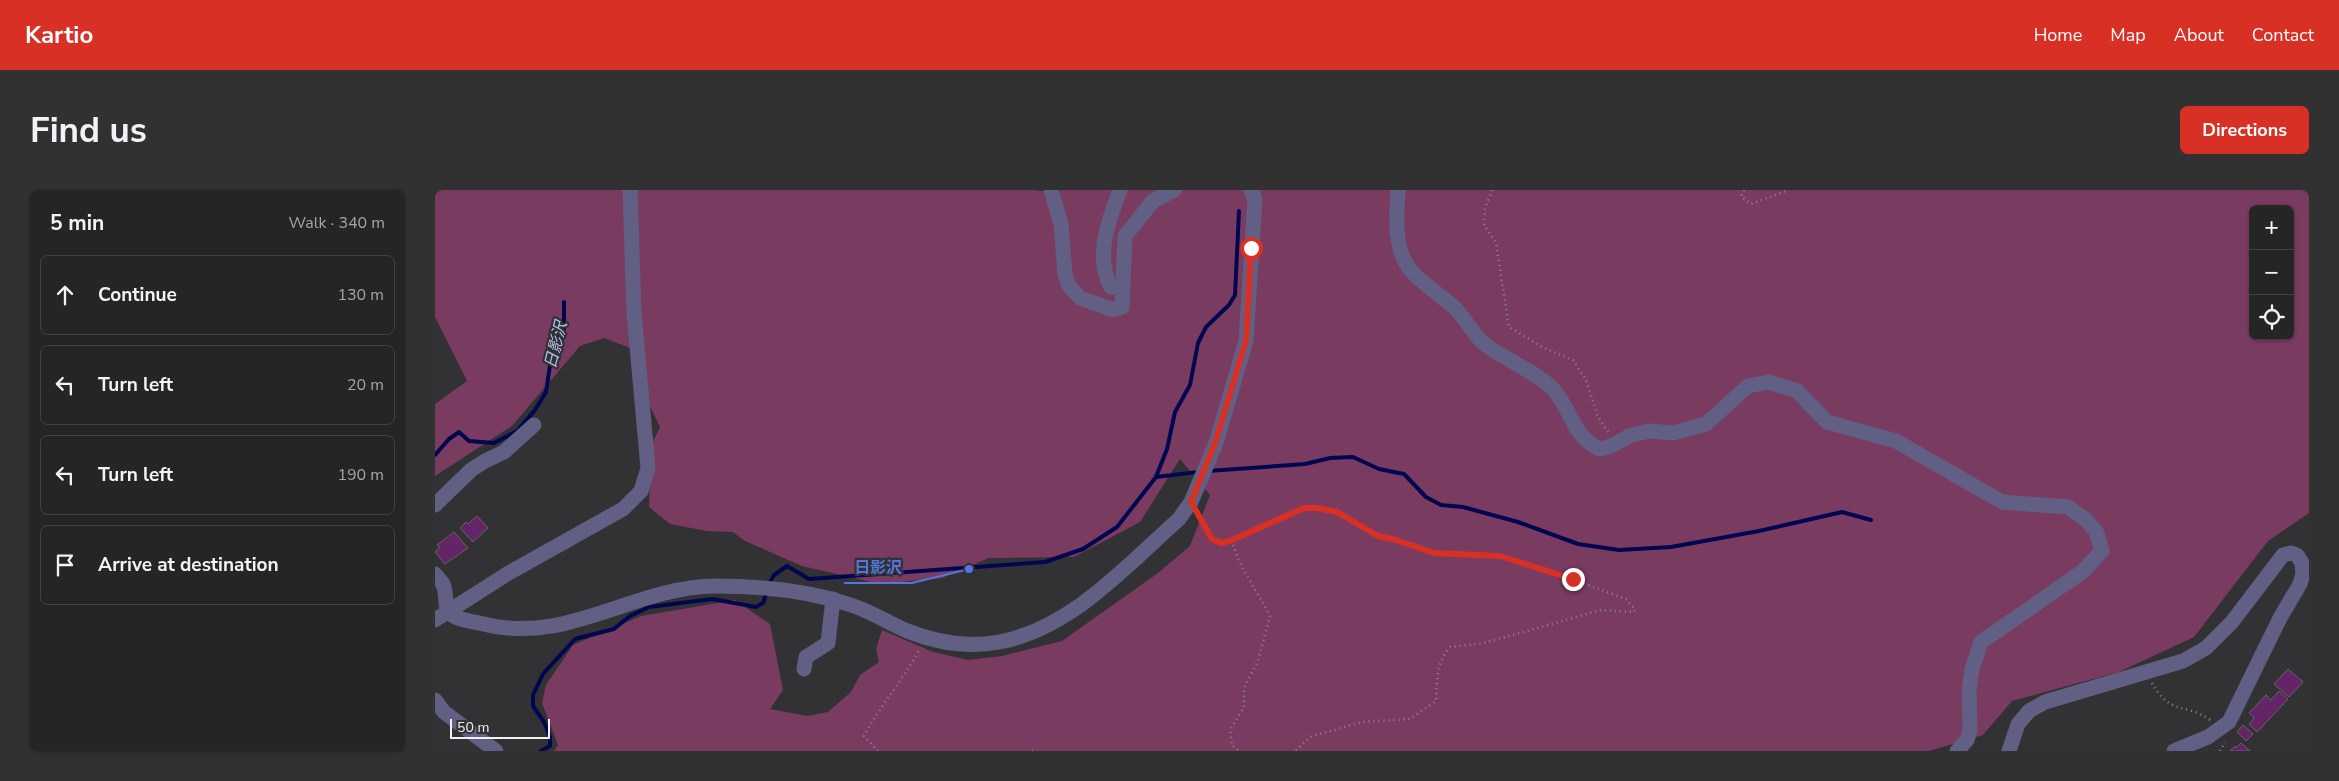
<!DOCTYPE html>
<html lang="en">
<head>
<meta charset="utf-8">
<style>
	:root { --surface:#262526; --page:#323132; --text:#f1f3f6; --muted:#a4a5a7; --line:#424243; --accent:#d93025 }
	body { margin:0; font-family:"Nunito Sans","Noto Sans JP",sans-serif; background:var(--page); color:var(--text) }
	.controls { position:absolute; right:15px; top:15px; display:grid; overflow:hidden; border-radius:8px; box-shadow:0 1px 4px #0004 }
	.controls button { width:45px; height:45px; display:grid; place-items:center; padding:0; border:0; border-bottom:1px solid var(--line); background:var(--surface); color:var(--text); font:25px sans-serif }
	.scale { position:absolute; left:15px; bottom:12px; width:100px; box-sizing:border-box; padding-left:5px; border:2px solid #f1f0f2; border-top:0; font-size:14px; line-height:18px; white-space:nowrap; color:#f1f0f2; -webkit-text-stroke:4px #323133; paint-order:stroke }
	.stop { position:absolute; width:15px; height:15px; margin:-11px; border:4px solid #d93025; border-radius:50%; background:#fff }
	.stop.end { background:#d93025; border-color:#fff; box-shadow:0 1px 5px #0008 }
	.list { margin:0; padding:0; list-style:none }
	h2 { display:flex; justify-content:space-between; align-items:center; height:65px; margin:0; padding:0 20px; font-size:21px }
	h2 small { font-size:16px; font-weight:400; color:var(--muted) }
	.list li { display:grid; grid-template-columns:32px 1fr auto; gap:15px; align-items:center; box-sizing:border-box; height:80px; margin:0 10px 10px; padding:0 10px; border:1px solid var(--line); border-radius:8px }
	.list b { display:block; font-size:19px; white-space:nowrap }
	.list em { font-size:16px; font-style:normal; color:var(--muted) }
	.icon { flex:none; width:28px; height:28px; fill:none; stroke:currentColor; stroke-width:2; stroke-linecap:round; stroke-linejoin:round }
	.map { position:relative; flex:none; width:1874px; height:561px; overflow:hidden; border-radius:8px }
	header { display:flex; align-items:center; gap:30px; box-sizing:border-box; height:70px; padding:0 25px; background:var(--accent); color:#fff }
	header strong { font-size:24px }
	nav { display:flex; gap:28px; margin-inline-start:auto; font-size:18px }
	.intro { display:flex; align-items:center; justify-content:space-between; box-sizing:border-box; height:120px; padding:0 30px }
	h1 { margin:0; font-size:35px }
	.button { padding:12px 22px; border-radius:8px; background:var(--accent); color:#fff; font-size:18px; font-weight:700 }
	main { display:flex; gap:30px; padding:0 30px }
	aside { flex:1; background:var(--surface); border-radius:8px; box-shadow:0 1px 4px #0004 }
	.map>svg:first-child { display:block }
</style>
</head>
<body>
<header>
<strong>Kartio</strong>
<nav><a>Home</a><a>Map</a><a>About</a><a>Contact</a></nav>
</header>
<div class="intro"><h1>Find us</h1><a class="button">Directions</a></div>
<main>
<aside>
<h2>5 min<small>Walk · 340 m</small></h2>
<ul class="list">
<li><svg class="icon" aria-label="ahead" viewBox="0 0 24 24"><path d="M12 20V5M6 11l6-6 6 6"/></svg><div><b>Continue</b></div><em>130 m</em></li>
<li><svg class="icon" aria-label="left" viewBox="0 0 24 24"><path d="M17 20v-9H6M10 6l-5 5 5 5"/></svg><div><b>Turn left</b></div><em>20 m</em></li>
<li><svg class="icon" aria-label="left" viewBox="0 0 24 24"><path d="M17 20v-9H6M10 6l-5 5 5 5"/></svg><div><b>Turn left</b></div><em>190 m</em></li>
<li><svg class="icon" aria-label="arrive" viewBox="0 0 24 24"><path d="M6 21V4h12l-3 4 3 4H6"/></svg><div><b>Arrive at destination</b></div></li>
</ul>
</aside>
<div class="map">
<svg width="1874" height="561" viewBox="0 0 1874 561">
	<rect width="100%" height="100%" fill="#323133"/>
	<path fill="#7a3b61" fill-rule="evenodd" d="M 0,0 L 595,0 L 624,2 L 625,0 L 1874,0 L 1874,323 L 1833,351 L 1759,447 L 1684,482 L 1577,511 L 1548,545 L 1494,561 L 119,561 L 123,555 L 107,513 L 111,495 L 138,455 L 206,426 L 300,410 L 335,434 L 348,500 L 335,519 L 373,526 L 393,522 L 416,502 L 425,485 L 444,472 L 441,459 L 447,440 L 498,462 L 533,470 L 567,466 L 627,451 L 723,383 L 755,356 L 775,305 L 745,269 L 705,332 L 639,367 L 554,368 L 507,388 L 445,394 L 367,376 L 310,351 L 298,342 L 272,341 L 235,334 L 214,317 L 216,256 L 225,237 L 211,208 L 195,158 L 169,148 L 145,156 L 77,236 L 0,286 L 0,214 L 32,191 L 0,127 ZM 1818,19 L 1855,19 L 1855,146 L 1818,146 Z"/>
	<g fill="none" stroke-linecap="round" stroke-linejoin="round">
		<g stroke="#020650" stroke-width="4">
			<path d="M 0,265 L 14,249 L 24,242 L 34,251 L 59,253 L 82,241 L 100,220 L 111,202 L 117,162 L 129,139 L 129,112"/>
			<path d="M 773,281 L 870,274 L 895,268 L 918,267 L 944,279 L 969,284 L 991,307 L 1006,315 L 1028,317 L 1083,332 L 1143,354 L 1184,360 L 1236,357 L 1324,341 L 1407,322 L 1436,330"/>
			<path d="M 721,287 L 763,282"/>
			<path d="M 334,394 L 339,385 L 352,376 L 374,389 L 610,372 L 648,359 L 682,337 L 721,287 L 732,259 L 740,222 L 755,195 L 763,153 L 771,137 L 794,115 L 800,105 L 804,21"/>
			<path d="M 106,561 L 115,556 L 115,547 L 109,532 L 98,516 L 98,505 L 108,484 L 140,449 L 179,439 L 195,426 L 214,417 L 277,409 L 321,417 L 328,413 L 332,401"/>
		</g>
	</g>
	<g fill="#642568" stroke="#666466">
		<path d="M 42,326 L 53,338 L 38,352 L 25,338 L 31,332 L 33,334 Z"/>
		<path d="M 19,342 L 33,358 L 10,374 L 0,362 L 5,358 L 2,355 Z"/>
		<path d="M 1853,479 L 1868,492 L 1854,507 L 1839,494 Z"/>
		<path d="M 1844,501 L 1853,509 L 1822,542 L 1814,534 L 1819,528 L 1814,523 L 1831,505 L 1836,510 Z"/>
		<path d="M 1808,535 L 1818,544 L 1811,551 L 1802,542 Z"/>
		<path d="M 1806,553 L 1815,561 L 1795,561 L 1800,556 L 1801,558 Z"/>
	</g>
	<g fill="none" stroke-linecap="round" stroke-linejoin="round">
		<g stroke="#8b8a8c" stroke-width="2.5" stroke-dasharray="1 4" stroke-linecap="butt">
			<path d="M 1057,0 L 1050,19 L 1049,35 L 1061,53 L 1074,137 L 1109,158 L 1138,170 L 1151,190 L 1163,227 L 1173,242"/>
			<path d="M 1309,0 L 1306,6 L 1316,14 L 1354,0"/>
			<path d="M 763,325 C 773,342 774,355 797,350 L 869,318 L 882,318 L 903,322 L 943,346 L 958,349 L 999,363 L 1065,366 L 1138,389 L 1191,409 L 1200,419 L 1199,422 L 1166,420 L 1049,453 L 1015,457 C 1001,472 1002,491 1001,511 L 975,529 L 927,532 L 875,547 L 860,561"/>
			<path d="M 797,350 C 804,379 822,400 835,426 L 823,471 L 809,498 L 809,517 L 795,540 L 797,555 L 804,561"/>
			<path d="M 1717,493 C 1735,526 1750,512 1775,530"/>
			<path d="M 443,561 L 429,546 C 445,516 468,490 484,460"/>
			<path d="M 597,561 L 598,561"/>
			<path d="M 1785,561 L 1790,552"/>
		</g>
		<g stroke="#616084" stroke-width="15">
			<path d="M 616,0 L 626,34 L 630,84 L 634,96 L 645,108 L 678,120 L 687,117 L 690,46 L 718,11 L 739,0"/>
			<path d="M 685,0 C 674,29 659,67 676,97 L 687,97"/>
			<path d="M 963,0 C 962,25 958,56 974,78 C 983,91 1007,106 1020,118 C 1031,129 1039,147 1052,156 C 1072,171 1098,180 1116,197 C 1138,219 1134,243 1164,259 L 1174,257 L 1196,245 L 1215,241 L 1238,243 L 1271,234 L 1313,196 L 1334,192 L 1362,201 L 1392,232 L 1461,251 L 1567,312 L 1633,317 L 1650,329 L 1661,341 L 1667,361 L 1647,382 L 1546,452 L 1537,479 L 1534,500 L 1535,540 L 1532,550 L 1522,561"/>
			<path d="M 0,315 L 36,280 L 50,271 L 69,262 L 99,235"/>
			<path d="M 0,384 C 3,388 8,392 9,397 C 12,406 9,419 16,424 C 23,430 35,431 44,433 C 132,457 196,397 280,396 C 325,396 374,401 416,415 C 435,421 452,432 470,440 C 499,452 532,458 564,452 C 636,439 691,376 744,329 L 756,312 L 781,253 L 811,151 L 820,9 L 816,0"/>
			<path d="M 0,430 L 72,384 L 188,319 L 206,301 L 213,278 L 199,123 L 195,0"/>
			<path d="M 369,479 L 371,467 L 393,453 L 398,409"/>
			<path d="M 0,510 L 9,522 L 61,561"/>
			<path d="M 1574,561 L 1583,534 L 1594,521 L 1610,512 L 1748,471 L 1771,458 L 1797,432 L 1848,365 L 1856,363 L 1862,365 L 1867,373 L 1868,384 L 1865,394 L 1845,428 L 1794,532 L 1773,547 L 1739,561"/>
		</g>
	</g>
	<g fill="none" stroke-linecap="round" stroke-linejoin="round">
		<path stroke="#d93025" stroke-width="6" d="M 816,58 L 811,151 L 780,253 L 756,312 L 777,349 L 786,353 L 797,350 L 869,318 L 882,318 L 902,322 L 943,346 L 958,349 L 999,363 L 1065,366 L 1138,389"/>
	</g>
	<g text-anchor="middle" dominant-baseline="central" stroke-width="4.5" stroke-linejoin="round" paint-order="stroke">
		<g font-size="16" font-style="italic" fill="#b1c4ee" stroke="#323133">
			<text transform="translate(121 155) rotate(-76)">日影沢</text>
		</g>
	</g>
	<path fill="none" stroke="#5276de" stroke-width="2" d="M534 379L477 393H409"/>
	<circle fill="#5276de" stroke="#323133" stroke-width="2" cx="534" cy="379" r="5"/>
	<g font-size="16" text-anchor="middle" font-weight="bold" fill="#5276de" stroke="#323133" stroke-width="4.5" stroke-linejoin="round" paint-order="stroke">
		<text x="443" y="383">日影沢</text>
	</g>
</svg>
<div class="controls">
<button>+</button>
<button>−</button>
<button><svg class="icon" aria-label="locate" viewBox="0 0 24 24"><circle cx="12" cy="12" r="6"/><path d="M12 2v4M12 18v4M2 12h4M18 12h4"/></svg></button>
</div>
<div class="scale">50 m</div>
<div class="stop" style="left:816px;top:58px"></div>
<div class="stop end" style="left:1138px;top:389px"></div>
</div>
</main>
</body>
</html>
